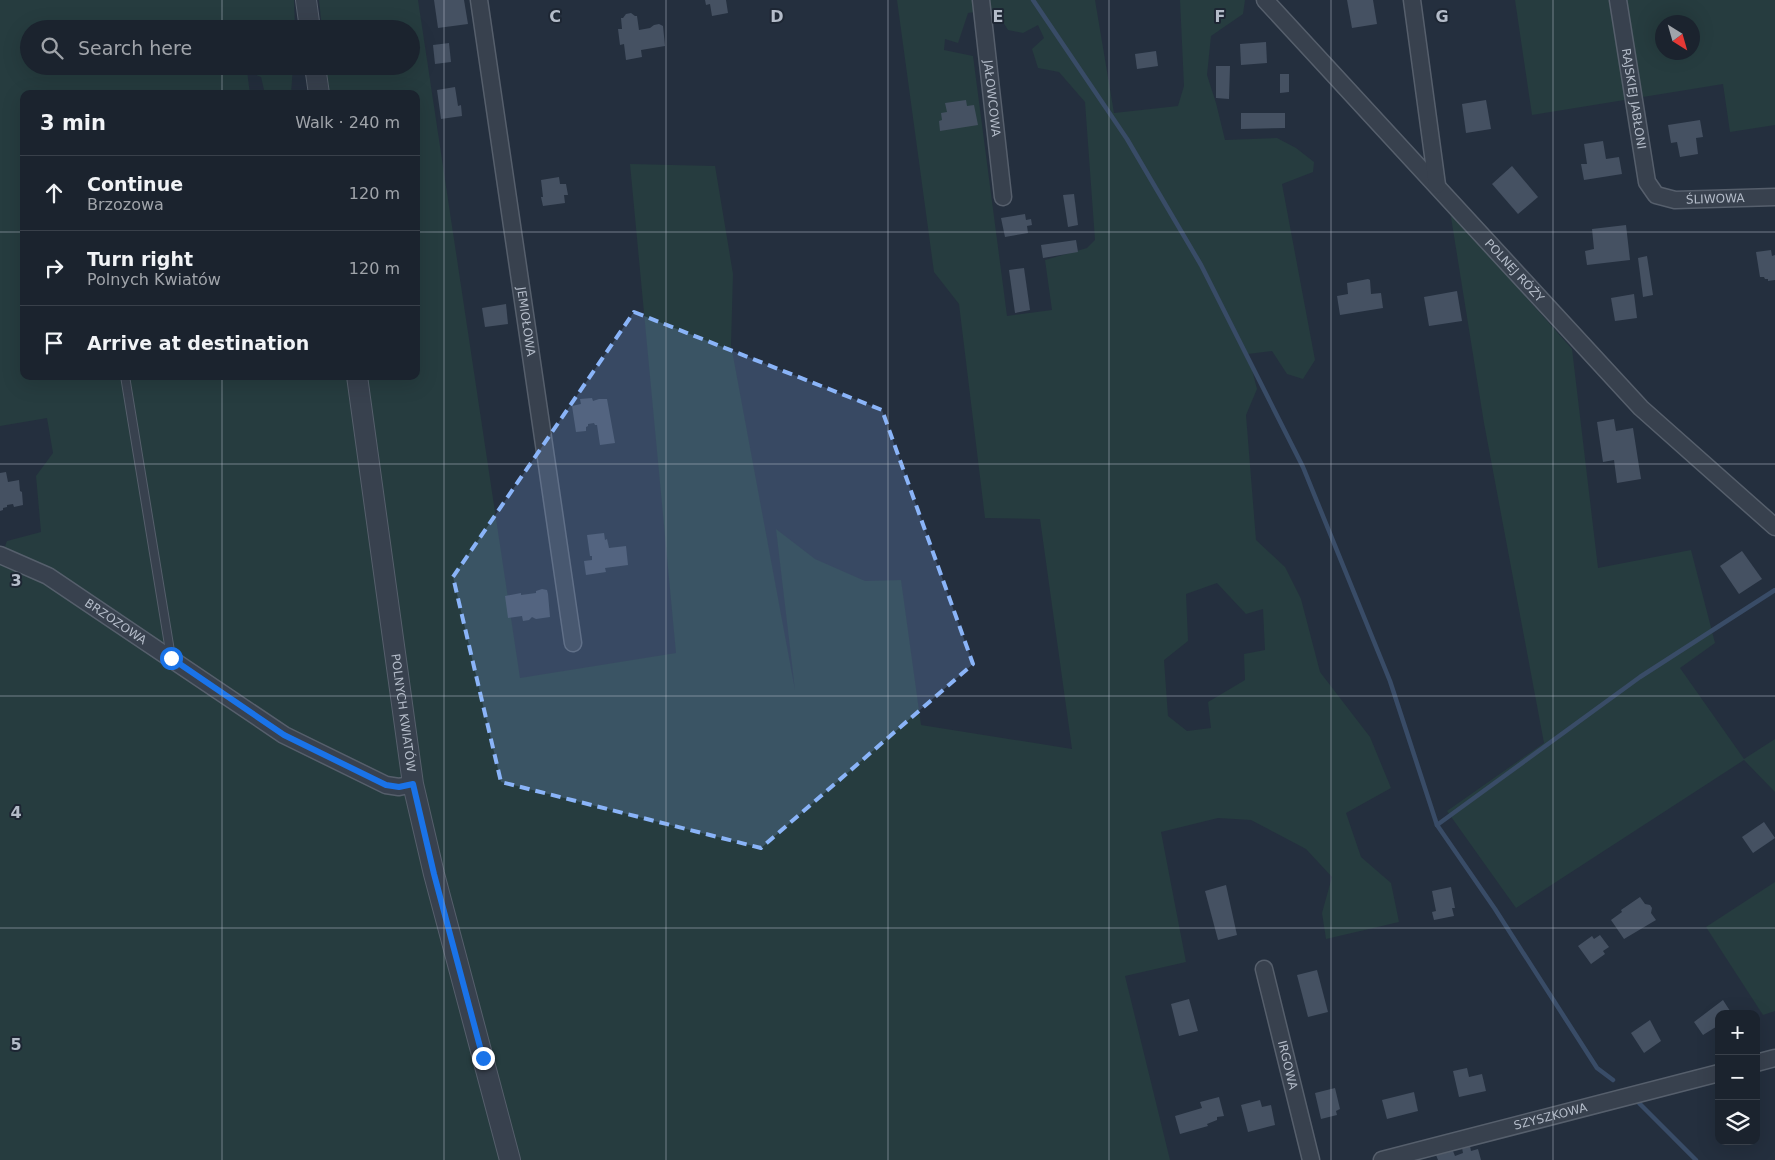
<!DOCTYPE html>
<html lang="en">
<head>
<meta charset="utf-8">
<style>
  :root { --surface:#1b232e; --page:#282f3a; --text:#f1f3f6; --muted:#a0a4aa; --line:#39404a }
  body { margin:0; font-family:"DejaVu Sans",sans-serif; background:var(--page); color:var(--text) }
  .controls { position:absolute; right:15px; bottom:15px; display:grid; overflow:hidden; border-radius:10px; box-shadow:0 5px 20px #0002 }
  .controls button { width:45px; height:45px; display:grid; place-items:center; padding:0; border:0; border-bottom:1px solid var(--line); background:var(--surface); color:var(--text); font:25px sans-serif }
  .compass { position:absolute; left:1655px; top:15px; width:45px; height:45px; border-radius:50%; background:var(--surface); box-shadow:0 5px 20px #0002; rotate:143deg }
  .stop { position:absolute; width:15px; height:15px; margin:-11px; border:4px solid #1a73e8; border-radius:50%; background:#fff }
  .stop.end { background:#1a73e8; border-color:#fff; box-shadow:0 1px 5px #0008 }
  .list { margin:0; padding:0; list-style:none }
  h2 { display:flex; justify-content:space-between; align-items:center; height:65px; margin:0; padding:0 20px; font-size:21px }
  h2 small { font-size:16px; font-weight:400; color:var(--muted) }
  .list li { display:grid; grid-template-columns:32px 1fr auto; gap:15px; align-items:center; box-sizing:border-box; height:75px; padding:0 20px; border-top:1px solid var(--line) }
  .list b { display:block; font-size:19px; white-space:nowrap }
  .list p { margin:0; font-size:16px; white-space:nowrap; color:var(--muted) }
  .list em { font-size:16px; font-style:normal; color:var(--muted) }
  .icon { flex:none; width:28px; height:28px; fill:none; stroke:currentColor; stroke-width:2; stroke-linecap:round; stroke-linejoin:round }
  .map { position:relative; flex:none; width:1775px; height:1160px; overflow:hidden }
  .search { position:absolute; background:var(--surface); box-shadow:0 5px 20px #0002; left:20px; top:20px; width:400px; height:55px; display:flex; align-items:center; gap:12px; box-sizing:border-box; padding:0 18px; border-radius:28px; color:var(--muted); font-size:19px }
  .panel { position:absolute; background:var(--surface); box-shadow:0 5px 20px #0002; left:20px; top:90px; width:400px; height:290px; border-radius:10px }
  .map>svg:first-child { display:block }
  .green { fill:#263c3f; fill-rule:evenodd }
  .lines { fill:none; stroke-linecap:round; stroke-linejoin:round }
  .stream { stroke:#394c67; stroke-width:4.5 }
  .building { fill:#455162 }
  .service-casing { stroke:#565f6c; stroke-width:10 }
  .minor-casing { stroke:#565f6c; stroke-width:19 }
  .tertiary-casing { stroke:#565f6c; stroke-width:22 }
  .service { stroke:#38414e; stroke-width:8 }
  .minor { stroke:#38414e; stroke-width:16 }
  .tertiary { stroke:#38414e; stroke-width:20 }
  .route { stroke:#1a73e8; stroke-width:6 }
  .marked { fill:#8ab4f8; fill-opacity:0.2; stroke:#8ab4f8; stroke-width:4; stroke-dasharray:10 6; stroke-linejoin:round }
  .grid { fill:none; stroke:#b4bcc9; stroke-width:1; stroke-opacity:0.55 }
  .labels { text-anchor:middle; stroke-width:4; stroke-linejoin:round; paint-order:stroke }
  .street-label { font-size:12px; fill:#b4bcc9; stroke:#1d2633 }
  .grid-label { font-size:16px; text-anchor:middle; font-weight:bold; fill:#b4bcc9; stroke:#1d2633; stroke-width:4; stroke-linejoin:round; paint-order:stroke }
</style>
</head>
<body>
<div class="map">
<svg width="1775" height="1160" viewBox="0 0 1775 1160">
  <rect width="100%" height="100%" fill="#242f3e"/>
  <g class="green">
    <path d="M0 0H294L295 29H29V66H293L291 94H265L261 77 247 71 250 94H24V376H416V94H329L326 66H411V29H322L319 0H418L520 678 676 653 630 164 715 166 733 274 731 345 795 690 776 529 815 559 865 581 901 580 921 725 1072 749 1040 519 985 518 959 304 934 272 897 0H1095L1114 113 1178 106 1184 86 1180 0H1245L1243 14 1211 36 1207 75 1216 103 1225 140 1277 138 1296 148 1314 162 1313 172 1282 184 1315 360 1303 379 1287 374 1272 351 1248 354 1257 389 1246 415 1256 540 1285 567 1301 599 1320 672 1370 737 1391 788 1346 813 1361 857 1391 883 1399 922 1326 939 1322 913 1332 877 1306 849 1251 820 1218 818 1161 832 1186 962 1125 976 1170 1160H0V560L7 541 41 532 36 476 53 453 47 418 0 426ZM995 9 1008 30 1023 33 1038 25 1044 38 1032 49 1038 68 1059 72 1085 102 1095 240 1087 248 1045 260 1052 310 1007 316 973 56 944 50 945 39 958 43 968 13ZM1217 583 1246 614 1263 609 1265 650 1244 654 1245 680 1208 702 1211 728 1187 731 1168 716 1164 660 1188 641 1186 594Z"/>
    <path d="M1515 0H1775V125L1730 132 1723 84 1532 115ZM1662 22H1692V52H1662Z"/>
    <polygon points="1450,211 1572,349 1598,568 1691,550 1715,643 1680,668 1744,759 1775,739 1775,792 1744,760 1516,908 1447,811 1544,743 1484,423"/>
    <polygon points="1775,882 1775,1011 1763,1015 1706,927"/>
  </g>
  <g class="lines">
    <g class="stream">
      <polyline points="1033,0 1127,139 1201,265 1303,467 1390,681 1437,825"/>
      <polyline points="1613,1080 1597,1068 1495,909 1437,825 1640,677 1775,590"/>
      <polyline points="1635,1099 1696,1160"/>
    </g>
  </g>
  <g class="building">
    <polygon points="434,0 464,0 468,24 438,28"/>
    <polygon points="705,0 726,0 728,13 712,16 710,4 706,5"/>
    <polygon points="1347,0 1373,0 1377,24 1352,28"/>
    <polygon points="631,13 635,16 637,16 639,30 650,28 654,25 659,24 663,26 665,46 641,50 642,57 626,60 624,44 620,45 618,29 622,29 621,18 623,18 626,14"/>
    <polygon points="1266,42 1267,63 1241,65 1240,44"/>
    <polygon points="449,43 451,62 435,64 433,45"/>
    <polygon points="1156,51 1158,66 1137,69 1135,54"/>
    <polygon points="1216,66 1230,66 1229,99 1216,98"/>
    <polygon points="1280,74 1289,74 1289,92 1280,93"/>
    <polygon points="455,87 458,106 461,105 462,116 441,119 437,90"/>
    <polygon points="966,100 967,106 974,105 978,125 940,131 939,121 942,120 941,113 947,112 945,103"/>
    <polygon points="1486,100 1491,129 1466,133 1462,104"/>
    <polygon points="1241,113 1285,113 1285,128 1241,129"/>
    <polygon points="1700,120 1703,137 1696,138 1698,154 1680,157 1677,142 1671,143 1668,125"/>
    <polygon points="1603,141 1606,159 1619,157 1622,174 1584,180 1581,164 1587,164 1584,144"/>
    <polygon points="1512,166 1538,197 1518,214 1492,184"/>
    <polygon points="559,177 560,184 566,184 568,195 564,195 565,203 543,206 541,197 543,197 541,180"/>
    <polygon points="1074,194 1078,225 1068,227 1063,195"/>
    <polygon points="1025,214 1026,220 1031,219 1032,225 1027,226 1028,233 1005,237 1001,218"/>
    <polygon points="1626,225 1630,260 1587,265 1585,251 1594,249 1592,229"/>
    <polygon points="1076,240 1078,252 1043,258 1041,245"/>
    <polygon points="1771,250 1772,256 1775,255 1775,280 1768,281 1768,279 1765,279 1764,277 1760,277 1756,252"/>
    <polygon points="1647,256 1653,295 1643,297 1638,258"/>
    <polygon points="1024,268 1030,310 1015,313 1009,270"/>
    <polygon points="1368,279 1370,280 1371,294 1381,293 1383,308 1340,315 1337,296 1348,294 1347,283"/>
    <polygon points="1457,291 1462,321 1429,326 1424,297"/>
    <polygon points="1634,294 1637,318 1615,321 1611,298"/>
    <polygon points="506,304 508,324 485,327 482,308"/>
    <polygon points="592,398 593,401 599,399 607,399 615,443 600,445 597,425 595,425 594,423 588,424 588,426 586,427 586,431 576,432 572,406 581,404 580,399"/>
    <polygon points="1614,419 1616,431 1633,428 1641,479 1617,483 1614,460 1603,462 1597,422"/>
    <polygon points="6,472 8,482 19,480 20,491 22,492 23,505 14,507 13,504 7,505 7,507 3,508 3,510 0,511 0,473"/>
    <polygon points="604,533 605,540 607,539 609,548 626,546 628,565 605,568 606,572 586,575 584,561 592,560 592,556 590,556 587,535"/>
    <polygon points="1742,551 1762,579 1739,594 1720,566"/>
    <polygon points="542,589 547,590 548,594 550,617 536,619 532,617 529,620 523,621 522,616 508,618 505,596 521,593 521,595 536,593 536,591"/>
    <polygon points="1764,822 1775,838 1753,853 1742,837"/>
    <polygon points="1226,885 1237,935 1218,940 1205,891"/>
    <polygon points="1451,887 1455,908 1452,908 1454,916 1434,920 1432,912 1436,911 1432,891"/>
    <polygon points="1640,897 1645,904 1650,905 1652,908 1651,913 1656,920 1624,939 1611,920 1622,912 1621,910"/>
    <polygon points="1600,935 1609,947 1603,951 1605,954 1591,964 1578,946 1592,936 1594,939"/>
    <polygon points="1317,970 1328,1012 1308,1017 1297,975"/>
    <polygon points="1189,999 1198,1031 1179,1036 1171,1004"/>
    <polygon points="1723,1000 1732,1014 1719,1014 1719,1025 1703,1035 1694,1022"/>
    <polygon points="1650,1020 1661,1041 1644,1053 1631,1033"/>
    <polygon points="1467,1068 1469,1077 1482,1074 1486,1091 1459,1097 1453,1071"/>
    <polygon points="1335,1088 1340,1109 1336,1111 1337,1115 1321,1119 1315,1093"/>
    <polygon points="1414,1092 1418,1111 1387,1119 1382,1100"/>
    <polygon points="1219,1097 1224,1116 1217,1117 1217,1120 1207,1124 1208,1126 1180,1134 1175,1116 1202,1108 1200,1102"/>
    <polygon points="1260,1100 1262,1107 1271,1105 1275,1125 1248,1132 1241,1105"/>
    <polygon points="1470,1146 1471,1151 1478,1149 1481,1160 1438,1160 1436,1155 1453,1151 1455,1156 1463,1153 1462,1148"/>
  </g>
  <g class="lines">
    <g class="service-casing">
      <polyline id="service" points="125,376 171,657"/>
    </g>
    <g class="minor-casing">
      <g id="minor">
        <path id="s1" d="M479 0 573 643"/>
        <path id="s2" d="M981 0 1003 197"/>
        <path id="s3" d="M1265 0 1641 408 1775 527"/>
        <polyline points="1412,0 1437,185"/>
        <path id="s4" d="M1618 0 1647 182 1656 195 1675 200 1775 197"/>
        <path id="s5" d="M0 555 48 576 284 735 386 785 399 787 413 784"/>
        <path id="s6" d="M1264 969 1311 1160"/>
        <polyline points="1756,1063 1775,1058"/>
        <path id="s7" d="M1382 1160 1719 1073"/>
      </g>
    </g>
    <g class="tertiary-casing">
      <g id="tertiary">
        <polyline points="306,0 310,29"/>
        <polyline points="315,66 319,94"/>
        <path id="s8" d="M357 376 413 784 434 874 510 1160"/>
      </g>
    </g>
    <use href="#service" class="service"/>
    <use href="#minor" class="minor"/>
    <use href="#tertiary" class="tertiary"/>
  </g>
  <g class="lines">
    <polyline class="route" points="171,658 284,735 386,785 399,787 413,784 434,874 483,1058"/>
  </g>
  <path class="marked" d="M634 312 882 410 973 664 761 848 501 782 453 577Z"/>
  <path class="grid" d="M222 0V29M444 0V1160M666 0V1160M888 0V1160M1109 0V1160M1331 0V1160M1553 0V1160M222 66V94M0 232H24M416 232H1775M222 376V1160M0 464H1775M0 696H1775M0 928H1775"/>
  <g class="labels">
    <g class="street-label">
      <text dy="4" stroke="none"><textPath href="#s2" startOffset="99">JAŁOWCOWA</textPath></text>
      <text dy="4" stroke="none"><textPath href="#s4" startOffset="100">RAJSKIEJ JABŁONI</textPath></text>
      <text dy="4" stroke="none"><textPath href="#s4" startOffset="260">ŚLIWOWA</textPath></text>
      <text dy="4" stroke="none"><textPath href="#s3" startOffset="368">POLNEJ RÓŻY</textPath></text>
      <text dy="4" stroke="none"><textPath href="#s1" startOffset="325">JEMIOŁOWA</textPath></text>
      <text dy="4" stroke="none"><textPath href="#s5" startOffset="134">BRZOZOWA</textPath></text>
      <text dy="4" stroke="none"><textPath href="#s8" startOffset="340">POLNYCH KWIATÓW</textPath></text>
      <text dy="4" stroke="none"><textPath href="#s6" startOffset="99">IRGOWA</textPath></text>
      <text dy="4" stroke="none"><textPath href="#s7" startOffset="174">SZYSZKOWA</textPath></text>
    </g>
  </g>
  <g class="grid-label">
    <text x="555" y="22">C</text>
    <text x="777" y="22">D</text>
    <text x="998" y="22">E</text>
    <text x="1220" y="22">F</text>
    <text x="1442" y="22">G</text>
    <text x="16" y="586">3</text>
    <text x="16" y="818">4</text>
    <text x="16" y="1050">5</text>
  </g>
</svg>
<div class="controls">
<button>+</button>
<button>−</button>
<button><svg class="icon" aria-label="layers" viewBox="0 0 24 24"><path d="M12 4l9 5-9 5-9-5zM3 14l9 5 9-5"/></svg></button>
</div>
<svg class="compass" viewBox="-18 -18 36 36"><path d="M0-13l5 13h-10z" fill="#e53935"/><path d="M0 13l5-13h-10z" fill="#a0a4aa"/></svg>
<div class="stop" style="left:171px;top:658px"></div>
<div class="stop end" style="left:483px;top:1058px"></div>
<div class="search"><svg class="icon" aria-label="search" viewBox="0 0 24 24"><circle cx="10" cy="10" r="6"/><path d="M15 15l6 6"/></svg>Search here</div>
<section class="panel">
<h2>3 min<small>Walk · 240 m</small></h2>
<ul class="list">
<li><svg class="icon" aria-label="ahead" viewBox="0 0 24 24"><path d="M12 20V5M6 11l6-6 6 6"/></svg><div><b>Continue</b><p>Brzozowa</p></div><em>120 m</em></li>
<li><svg class="icon" aria-label="right" viewBox="0 0 24 24"><path d="M7 20v-9h11M14 6l5 5-5 5"/></svg><div><b>Turn right</b><p>Polnych Kwiatów</p></div><em>120 m</em></li>
<li><svg class="icon" aria-label="arrive" viewBox="0 0 24 24"><path d="M6 21V4h12l-3 4 3 4H6"/></svg><div><b>Arrive at destination</b></div></li>
</ul>
</section>
</div>
</body>
</html>
